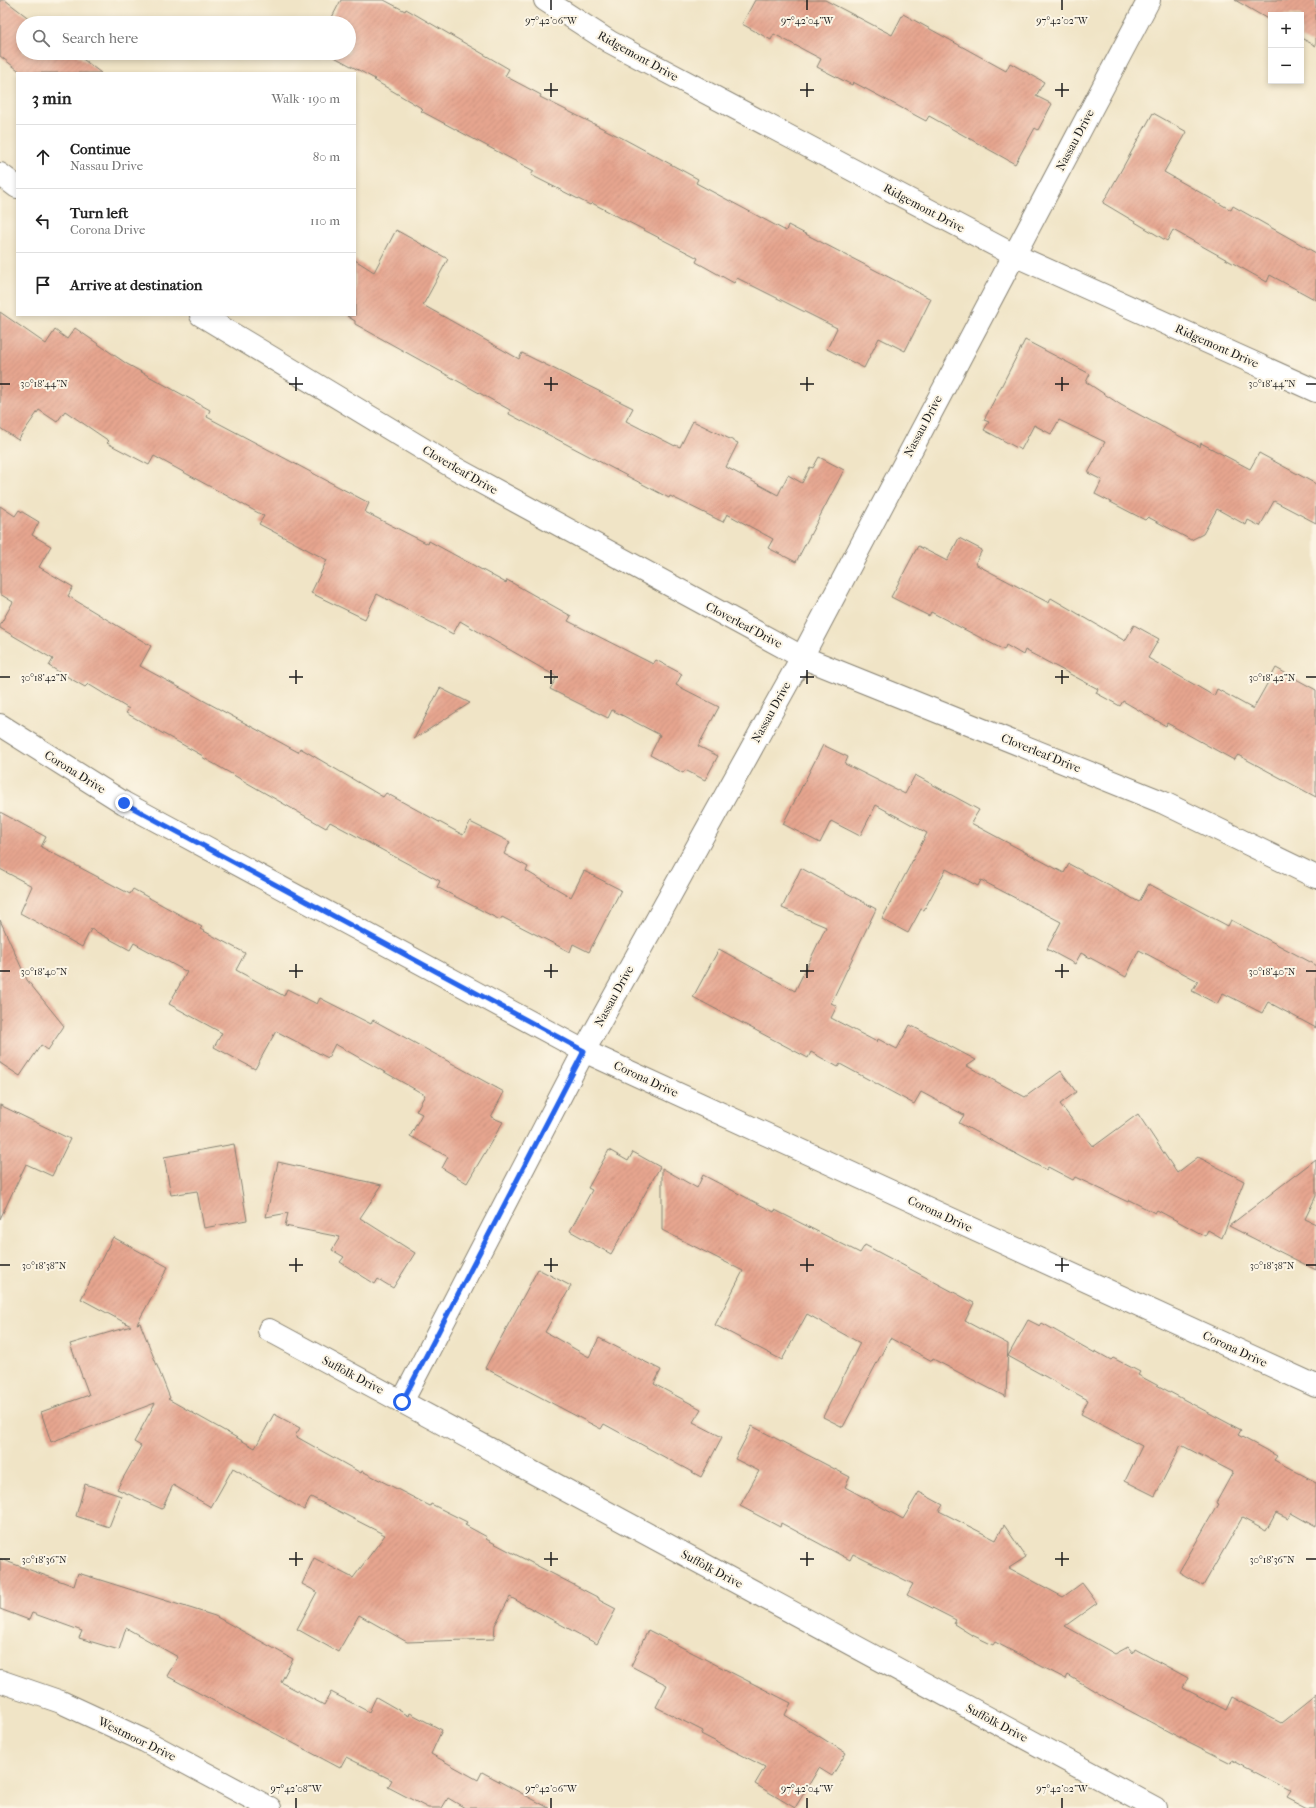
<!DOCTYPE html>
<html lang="en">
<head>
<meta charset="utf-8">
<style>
  :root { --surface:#fff; --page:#f6f6f6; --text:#222; --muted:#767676; --line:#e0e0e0 }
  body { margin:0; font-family:"IM FELL French Canon",serif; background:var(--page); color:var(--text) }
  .controls { position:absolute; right:12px; top:12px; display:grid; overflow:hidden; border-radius:0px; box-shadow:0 2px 6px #0003 }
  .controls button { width:36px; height:36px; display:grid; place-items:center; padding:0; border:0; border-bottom:1px solid var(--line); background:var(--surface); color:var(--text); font:20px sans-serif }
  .stop { position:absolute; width:12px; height:12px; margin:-9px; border:3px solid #2563eb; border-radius:50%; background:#fff }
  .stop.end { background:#2563eb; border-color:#fff; box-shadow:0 1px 4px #0008 }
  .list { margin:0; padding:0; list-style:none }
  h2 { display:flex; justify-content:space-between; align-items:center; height:52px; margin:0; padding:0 16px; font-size:17px }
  h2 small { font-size:13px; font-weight:400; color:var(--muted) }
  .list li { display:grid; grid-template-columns:26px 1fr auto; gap:12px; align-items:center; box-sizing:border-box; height:64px; padding:0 16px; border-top:1px solid var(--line) }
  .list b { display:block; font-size:15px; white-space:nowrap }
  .list p { margin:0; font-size:13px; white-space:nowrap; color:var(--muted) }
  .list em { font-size:13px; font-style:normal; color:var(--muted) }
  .icon { flex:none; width:22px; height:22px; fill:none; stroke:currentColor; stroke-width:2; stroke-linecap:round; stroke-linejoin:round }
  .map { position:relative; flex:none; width:1316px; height:1808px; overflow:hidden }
  .search { position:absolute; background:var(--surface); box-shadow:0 2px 6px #0003; left:16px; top:16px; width:340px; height:44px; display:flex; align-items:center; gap:10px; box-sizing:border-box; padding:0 14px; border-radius:22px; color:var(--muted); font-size:15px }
  .panel { position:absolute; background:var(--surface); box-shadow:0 2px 6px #0003; left:16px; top:72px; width:340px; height:244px; border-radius:0px }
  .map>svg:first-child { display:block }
  .building { fill:url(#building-hatch) }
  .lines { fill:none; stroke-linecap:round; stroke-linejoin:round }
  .minor-casing { stroke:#868071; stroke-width:24 }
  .minor { stroke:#fff; stroke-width:22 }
  .route { stroke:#2563eb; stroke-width:5 }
  .ticks { fill:none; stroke:#1c1c1c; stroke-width:1.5 }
  .labels { text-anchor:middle; stroke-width:4; stroke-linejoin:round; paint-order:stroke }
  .street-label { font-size:12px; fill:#1c1c1c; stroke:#fcf5e5 }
  .ticks-label { font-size:10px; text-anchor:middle; fill:#1c1c1c; stroke:#fcf5e5; stroke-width:4; stroke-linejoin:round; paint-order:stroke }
</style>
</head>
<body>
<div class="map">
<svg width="1316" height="1808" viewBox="0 0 1316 1808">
  <defs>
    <pattern id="building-hatch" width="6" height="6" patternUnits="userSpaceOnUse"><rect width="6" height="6" fill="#e6a58f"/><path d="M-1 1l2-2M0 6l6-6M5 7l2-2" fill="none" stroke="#c58d7b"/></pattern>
  </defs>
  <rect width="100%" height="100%" fill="#fcf5e5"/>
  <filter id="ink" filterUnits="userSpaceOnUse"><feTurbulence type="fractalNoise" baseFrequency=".025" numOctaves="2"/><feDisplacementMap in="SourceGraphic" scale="8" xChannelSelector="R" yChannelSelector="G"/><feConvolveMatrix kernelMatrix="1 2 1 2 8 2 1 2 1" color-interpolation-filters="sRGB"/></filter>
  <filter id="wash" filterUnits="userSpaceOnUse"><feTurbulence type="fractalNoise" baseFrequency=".012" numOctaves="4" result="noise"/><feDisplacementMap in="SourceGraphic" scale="16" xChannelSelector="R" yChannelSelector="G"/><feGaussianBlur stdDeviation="0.9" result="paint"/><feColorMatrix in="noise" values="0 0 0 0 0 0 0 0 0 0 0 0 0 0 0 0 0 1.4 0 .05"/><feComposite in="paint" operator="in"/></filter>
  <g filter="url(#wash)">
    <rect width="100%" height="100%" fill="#f0e4c6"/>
    <g id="blocks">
      <g class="building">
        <polygon points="0,0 5,0 35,23 23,23 23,53 75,53 101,73 22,73 0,56"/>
        <polygon points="341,0 384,0 405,11 406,9 509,69 505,76 541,95 540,97 624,139 698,179 696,183 786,231 788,225 931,299 905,351 879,338 864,368 827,349 837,328 737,278 734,283 696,262 698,258 592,203 590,205 531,175 534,171 421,111 423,109 374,80 375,79 327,53 349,53 349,23 329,23"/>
        <polygon points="755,0 825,0 892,35 903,14 1006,71 1010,63 1044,82 1036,96 1052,104 1038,130 1035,128 1015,164 929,116 926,121 853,82 852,85 817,67 821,59 774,34 771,40 742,24"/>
        <polygon points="1235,0 1316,0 1316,46 1301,38 1301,15 1271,15 1271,21"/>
        <polygon points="1153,113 1187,132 1164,172 1231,210 1233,206 1316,253 1316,300 1270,275 1267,282 1173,230 1167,241 1103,203"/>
        <polygon points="396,230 448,259 423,305 519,359 522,353 633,408 626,421 675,446 675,445 680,447 693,421 738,443 726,467 778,495 788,475 802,483 810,467 813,468 819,457 844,470 796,562 768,548 773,539 727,514 723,522 670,496 669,498 509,414 510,410 355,324 355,321 347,316 355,315 355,260 374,272"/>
        <polygon points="0,312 46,344 55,330 67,339 75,328 127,364 210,410 207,417 369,503 365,512 428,544 429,541 506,583 507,580 571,616 568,621 653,664 656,660 682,674 676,685 719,707 698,746 718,756 705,780 685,770 683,773 650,755 660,735 612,710 608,718 550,689 557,677 460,621 453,634 377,594 365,619 311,593 327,560 259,524 264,516 154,456 149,465 107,443 109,441 65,411 57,422 39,410 18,440 0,428"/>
        <polygon points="1025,340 1090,374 1086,382 1121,405 1200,447 1201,443 1250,469 1259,453 1316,484 1316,523 1274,501 1260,526 1248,520 1246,525 1217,509 1203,534 1191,540 1148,517 1145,520 1095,494 1102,480 1088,473 1105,442 1059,420 1051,434 1034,425 1021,450 984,430 989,422 984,420"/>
        <polygon points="0,506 15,516 19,510 39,522 32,535 51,546 39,567 73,587 68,596 151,646 140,666 298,752 300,748 383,797 386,793 463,835 470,822 510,842 504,854 528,867 526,871 571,897 584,871 621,890 589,952 573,944 570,952 502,917 500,920 437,887 440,881 330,822 326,828 202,757 203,756 126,713 129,709 88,684 85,687 49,666 53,659 0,628 0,625 13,602 0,594"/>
        <polygon points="959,538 982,550 975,564 1049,603 1051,598 1125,641 1134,625 1159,639 1148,658 1214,696 1217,689 1253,709 1276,668 1316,690 1316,797 1238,755 1234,760 1167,723 1166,726 1123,701 1120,706 1096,693 1098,689 1025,650 1023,655 1006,645 1004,650 931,612 929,616 891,597 918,546 947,561"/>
        <polygon points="440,688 470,703 414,739"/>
        <polygon points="823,745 848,757 845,764 905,794 915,775 979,810 971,823 1064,873 1069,864 1139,902 1149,884 1228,926 1231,920 1316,965 1316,1028 1268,1002 1262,1013 1223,993 1217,1004 1192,991 1198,981 1139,950 1126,977 1081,953 1075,964 1047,949 1061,922 981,880 978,886 946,869 924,910 921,909 908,933 882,919 927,833 876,805 860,836 831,821 820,843 783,824"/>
        <polygon points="0,812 46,837 41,847 130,894 133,889 202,927 200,929 245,953 236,970 284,996 287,989 317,1004 320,998 371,1024 373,1020 504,1092 491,1117 503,1122 467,1183 442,1168 448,1157 410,1136 422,1114 416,1111 425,1095 335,1044 328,1058 276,1031 255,1069 214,1047 222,1033 169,1004 187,972 134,943 130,950 91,929 82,947 20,913 32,886 0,869"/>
        <polygon points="801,868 876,909 831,1003 837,1006 831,1018 877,1042 878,1039 897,1049 910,1025 976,1060 967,1066 1025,1097 1061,1071 1076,1092 1060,1104 1093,1147 1138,1114 1177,1173 1198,1157 1244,1181 1222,1238 1208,1230 1205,1236 1157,1210 1155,1213 1129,1200 1128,1202 1075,1177 1073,1180 1048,1167 1046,1170 959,1123 964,1115 921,1092 914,1104 840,1064 838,1067 811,1052 808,1058 693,997 719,949 795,991 826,927 782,908"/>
        <polygon points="0,920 27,980 64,1026 48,1050 41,1045 20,1076 0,1063"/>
        <polygon points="0,1105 70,1139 52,1176 26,1164 0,1219"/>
        <polygon points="234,1144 247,1220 204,1228 197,1191 171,1195 164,1157"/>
        <polygon points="609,1150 628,1161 633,1152 660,1167 611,1254 570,1231 592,1190 588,1188"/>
        <polygon points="1316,1159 1316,1196 1305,1219 1316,1224 1316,1270 1229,1226"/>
        <polygon points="278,1162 382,1185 360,1218 415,1253 393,1288 378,1279 375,1284 340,1262 344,1257 332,1250 340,1237 285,1226 288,1213 266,1217"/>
        <polygon points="662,1168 697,1188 703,1175 774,1212 775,1210 860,1253 865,1245 974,1303 965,1321 1008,1344 1006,1397 933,1359 932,1361 890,1338 843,1427 823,1417 860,1343 807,1314 782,1360 715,1325 743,1271 662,1230"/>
        <polygon points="113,1237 168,1267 137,1324 140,1323 170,1398 168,1399 255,1448 274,1414 300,1428 295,1436 361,1473 362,1471 430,1506 431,1504 467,1522 465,1525 487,1537 486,1539 599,1598 599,1600 616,1609 597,1644 510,1597 495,1625 494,1639 407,1642 359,1615 338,1652 297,1629 317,1592 302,1584 314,1558 353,1578 385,1535 311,1497 304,1510 233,1468 211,1507 173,1485 162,1509 117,1489 141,1446 134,1442 155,1403 51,1442 41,1412 89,1395 70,1344 131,1326 81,1299"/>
        <polygon points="538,1269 571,1286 545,1332 589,1357 599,1338 661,1370 654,1384 701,1409 693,1422 722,1437 701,1477 604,1424 601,1429 485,1368"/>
        <polygon points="1028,1320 1040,1326 1042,1323 1095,1353 1095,1351 1111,1360 1113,1358 1140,1372 1138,1375 1241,1430 1238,1435 1277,1456 1274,1460 1316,1482 1316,1527 1291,1513 1288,1519 1276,1513 1266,1531 1242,1518 1203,1586 1179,1572 1218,1504 1216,1503 1233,1472 1181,1445 1155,1496 1125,1481 1142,1446 1081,1414 1088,1400 1008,1356"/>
        <polygon points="752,1426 850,1477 845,1487 903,1519 919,1492 943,1505 939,1511 996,1540 1004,1525 1026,1557 1009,1568 1063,1597 1082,1583 1097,1603 1065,1626 1115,1654 1128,1647 1133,1653 1135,1649 1188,1678 1183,1688 1226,1710 1232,1697 1281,1723 1316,1695 1316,1808 1308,1808 1287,1797 1291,1791 1232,1760 1231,1763 1171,1733 1115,1703 1068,1675 1066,1679 995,1642 993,1645 970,1634 954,1624 956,1620 907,1595 913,1584 853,1554 850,1560 781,1523 780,1527 740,1506 759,1471 735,1459"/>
        <polygon points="85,1484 121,1496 109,1527 76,1516"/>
        <polygon points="0,1559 74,1586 78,1573 215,1616 293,1659 281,1682 324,1705 331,1692 369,1712 376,1697 409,1716 410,1713 442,1730 431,1754 478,1780 482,1772 549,1808 465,1808 448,1798 442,1808 428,1808 388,1787 392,1780 346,1757 340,1768 167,1676 178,1657 126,1628 119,1650 79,1638 82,1631 32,1613 29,1620 0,1609"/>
        <polygon points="648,1630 791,1703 785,1715 846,1753 832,1776 819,1768 795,1808 755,1784 765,1767 701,1734 703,1731 656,1707 667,1685 631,1666"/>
      </g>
    </g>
  </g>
  <g filter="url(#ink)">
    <use href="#blocks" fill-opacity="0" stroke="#868071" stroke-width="1"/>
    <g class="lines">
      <g class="minor-casing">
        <g id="minor">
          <polyline points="545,0 610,42 1014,255 1316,391"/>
          <polyline points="0,174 17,187"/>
          <polyline points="201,315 453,467 802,657 1162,802 1316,877"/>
          <polyline points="0,725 124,803 584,1051 1316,1386"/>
          <polyline points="269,1330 1155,1808"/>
          <polyline points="402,1402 584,1051 802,657 1149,0"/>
          <polyline points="0,1681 61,1702 145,1741 270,1808"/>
        </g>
      </g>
      <use href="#minor" class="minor"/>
    </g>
  </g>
  <g class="lines" filter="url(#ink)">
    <polyline class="route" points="124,803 584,1051 402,1402"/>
  </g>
  <path class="ticks" d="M551 0V10M807 0V10M1062 0V10M551 83V97M807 83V97M1062 83V97M544 90H558M800 90H814M1055 90H1069M296 377V391M551 377V391M807 377V391M1062 377V391M0 384H10M289 384H303M544 384H558M800 384H814M1055 384H1069M1306 384H1316M296 670V684M551 670V684M807 670V684M1062 670V684M0 677H10M289 677H303M544 677H558M800 677H814M1055 677H1069M1306 677H1316M296 964V978M551 964V978M807 964V978M1062 964V978M0 971H10M289 971H303M544 971H558M800 971H814M1055 971H1069M1306 971H1316M296 1258V1272M551 1258V1272M807 1258V1272M1062 1258V1272M0 1265H10M289 1265H303M544 1265H558M800 1265H814M1055 1265H1069M1306 1265H1316M296 1552V1566M551 1552V1566M807 1552V1566M1062 1552V1566M0 1559H10M289 1559H303M544 1559H558M800 1559H814M1055 1559H1069M1306 1559H1316M296 1798V1808M551 1798V1808M807 1798V1808M1062 1798V1808"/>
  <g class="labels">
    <g class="street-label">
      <text transform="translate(638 56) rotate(29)" y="4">Ridgemont Drive</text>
      <text transform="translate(1075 140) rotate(-62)" y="4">Nassau Drive</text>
      <text transform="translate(924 208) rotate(28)" y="4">Ridgemont Drive</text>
      <text transform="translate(1217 346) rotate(24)" y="4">Ridgemont Drive</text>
      <text transform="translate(923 426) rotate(-62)" y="4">Nassau Drive</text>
      <text transform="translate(460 470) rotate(30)" y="4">Cloverleaf Drive</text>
      <text transform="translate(744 625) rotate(28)" y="4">Cloverleaf Drive</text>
      <text transform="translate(771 712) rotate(-61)" y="4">Nassau Drive</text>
      <text transform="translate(1041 753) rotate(22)" y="4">Cloverleaf Drive</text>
      <text transform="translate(75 772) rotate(32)" y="4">Corona Drive</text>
      <text transform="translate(614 996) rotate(-61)" y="4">Nassau Drive</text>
      <text transform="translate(646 1079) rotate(25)" y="4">Corona Drive</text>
      <text transform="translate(940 1214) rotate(25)" y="4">Corona Drive</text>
      <text transform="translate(1235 1349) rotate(25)" y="4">Corona Drive</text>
      <text transform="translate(353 1375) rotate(28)" y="4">Suffolk Drive</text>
      <text transform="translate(712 1569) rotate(28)" y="4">Suffolk Drive</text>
      <text transform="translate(997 1723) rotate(28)" y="4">Suffolk Drive</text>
      <text transform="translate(137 1739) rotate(26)" y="4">Westmoor Drive</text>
    </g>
  </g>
  <g class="ticks-label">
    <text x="551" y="24">97°42'06"W</text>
    <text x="807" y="24">97°42'04"W</text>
    <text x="1062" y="24">97°42'02"W</text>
    <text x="44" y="387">30°18'44"N</text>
    <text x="1272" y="387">30°18'44"N</text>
    <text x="44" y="681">30°18'42"N</text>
    <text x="1272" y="681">30°18'42"N</text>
    <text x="44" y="975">30°18'40"N</text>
    <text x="1272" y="975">30°18'40"N</text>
    <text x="44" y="1269">30°18'38"N</text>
    <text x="1272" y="1269">30°18'38"N</text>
    <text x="44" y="1563">30°18'36"N</text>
    <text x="1272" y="1563">30°18'36"N</text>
    <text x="296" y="1792">97°42'08"W</text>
    <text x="551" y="1792">97°42'06"W</text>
    <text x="807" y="1792">97°42'04"W</text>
    <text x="1062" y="1792">97°42'02"W</text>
  </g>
</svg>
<div class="controls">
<button>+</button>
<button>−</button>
</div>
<div class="stop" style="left:402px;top:1402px"></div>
<div class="stop end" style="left:124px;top:803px"></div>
<div class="search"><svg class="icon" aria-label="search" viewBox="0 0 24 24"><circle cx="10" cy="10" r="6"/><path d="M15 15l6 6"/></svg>Search here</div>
<section class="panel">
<h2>3 min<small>Walk · 190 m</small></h2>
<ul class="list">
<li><svg class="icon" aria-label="ahead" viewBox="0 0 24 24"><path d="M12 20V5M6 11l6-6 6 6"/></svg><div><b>Continue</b><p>Nassau Drive</p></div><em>80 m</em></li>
<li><svg class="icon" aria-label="left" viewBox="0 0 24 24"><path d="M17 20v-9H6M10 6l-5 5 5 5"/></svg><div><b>Turn left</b><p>Corona Drive</p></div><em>110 m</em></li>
<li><svg class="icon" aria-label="arrive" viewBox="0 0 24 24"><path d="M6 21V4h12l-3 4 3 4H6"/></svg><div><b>Arrive at destination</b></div></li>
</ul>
</section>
</div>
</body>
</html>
